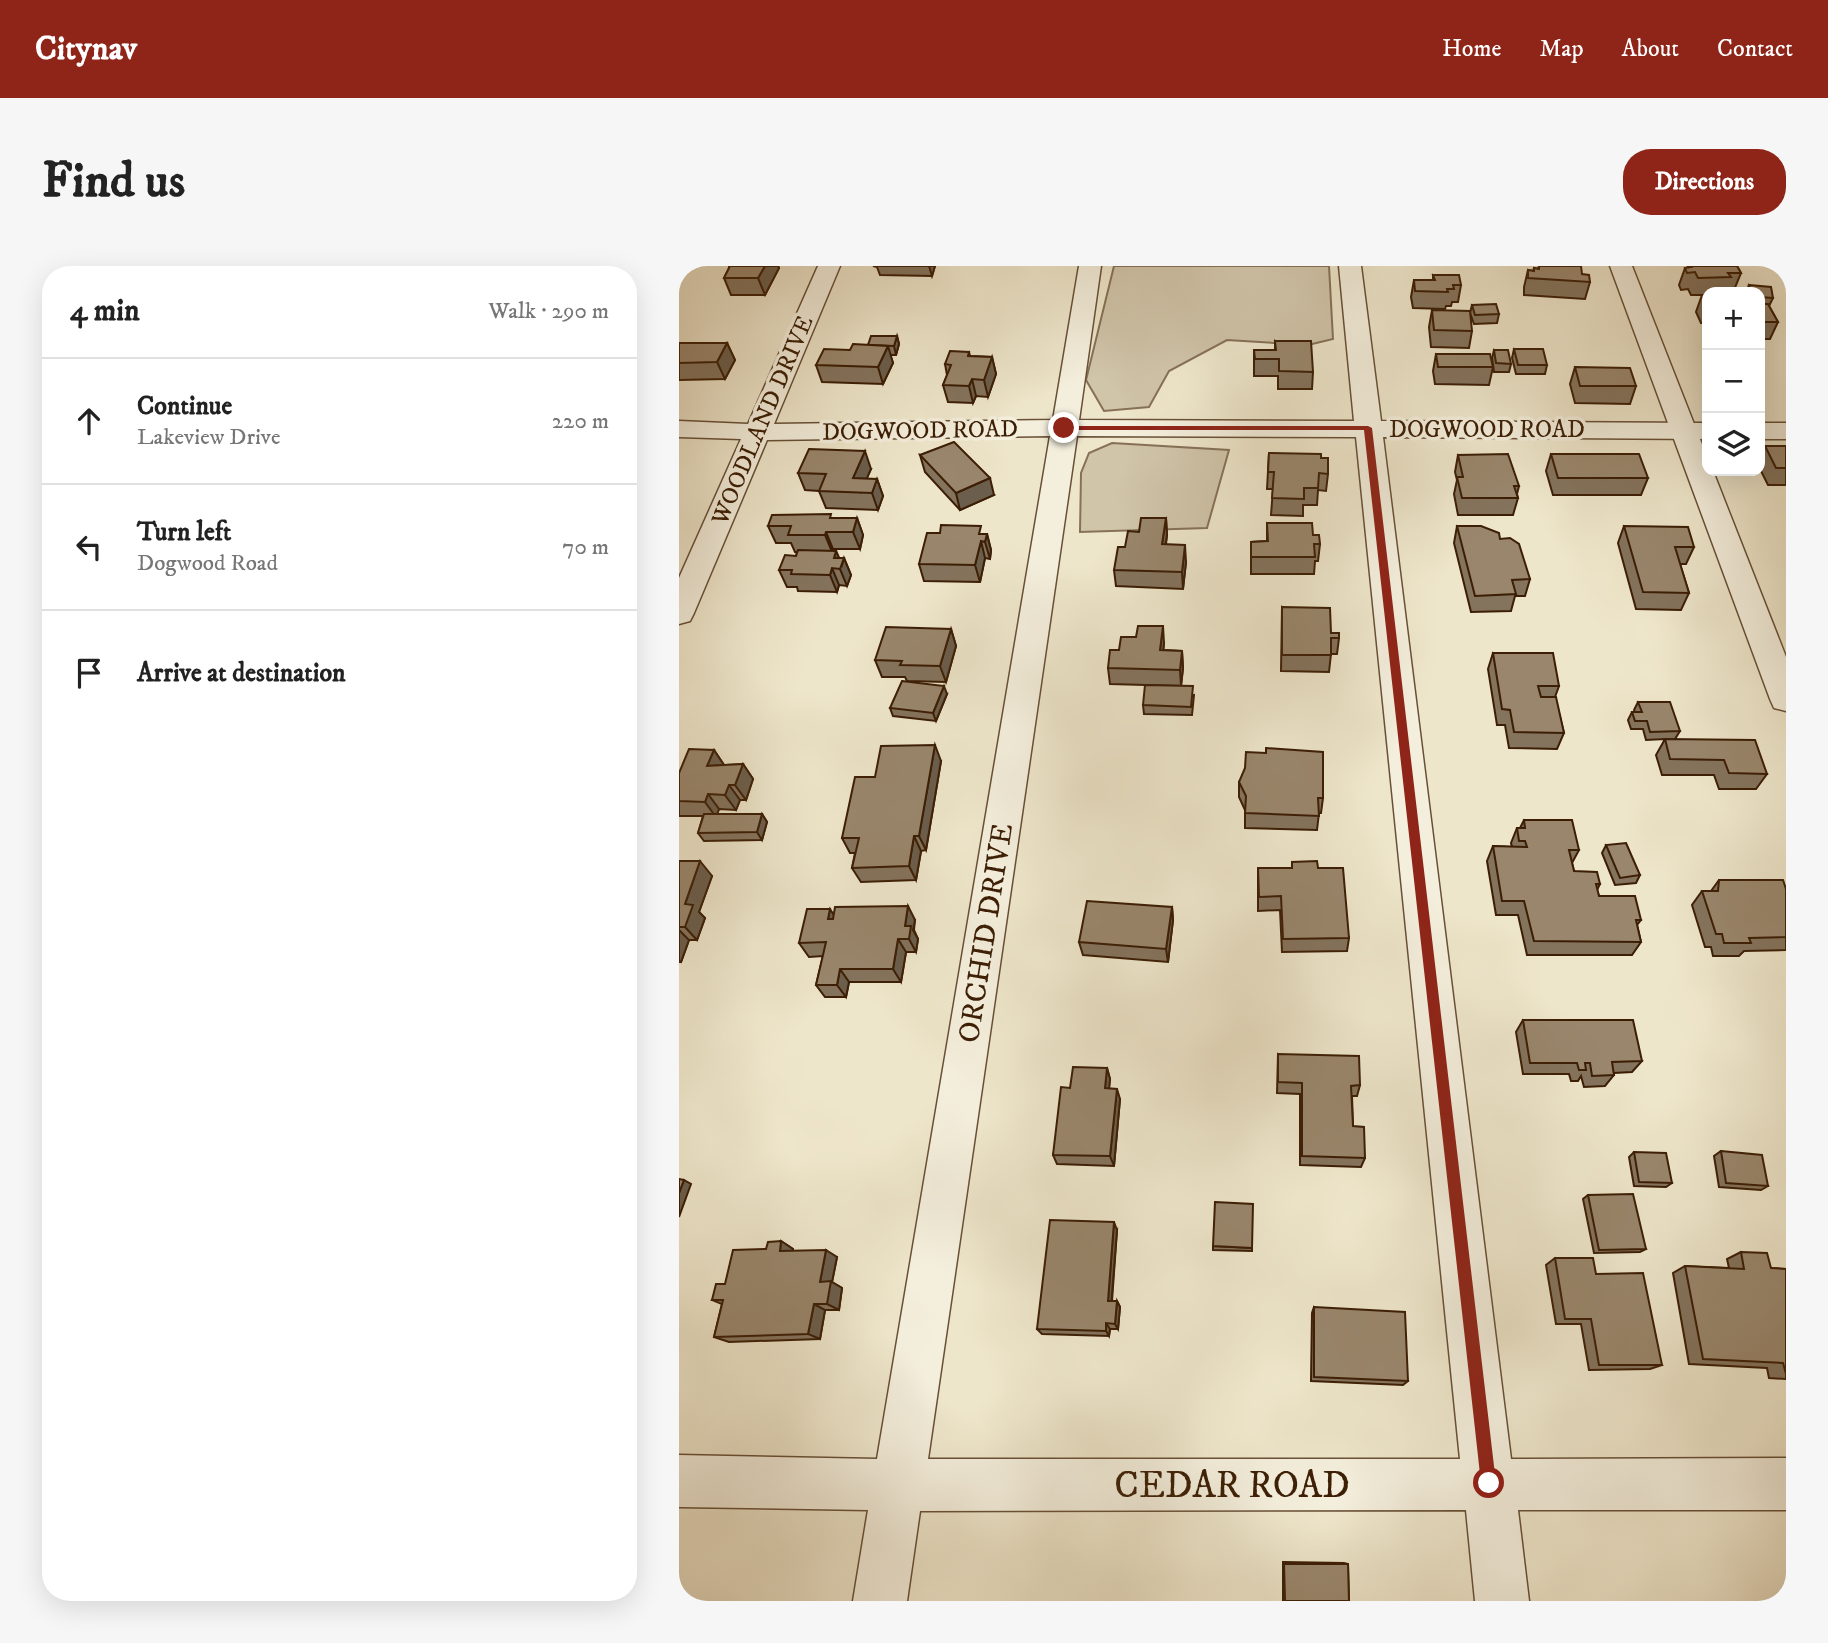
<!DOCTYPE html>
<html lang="en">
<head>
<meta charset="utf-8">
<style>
  :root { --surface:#fff; --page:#f6f6f6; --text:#222; --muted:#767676; --line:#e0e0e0; --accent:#8f2418 }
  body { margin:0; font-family:"IM FELL DW Pica",serif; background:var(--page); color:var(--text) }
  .controls { position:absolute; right:21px; top:21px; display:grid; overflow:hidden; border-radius:14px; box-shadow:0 7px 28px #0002 }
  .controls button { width:63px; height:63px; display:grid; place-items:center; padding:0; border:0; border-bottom:2px solid var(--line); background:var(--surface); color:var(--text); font:35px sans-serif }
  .stop { position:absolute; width:21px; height:21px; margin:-16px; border:5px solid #8f2418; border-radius:50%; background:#fff }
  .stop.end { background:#8f2418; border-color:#fff; box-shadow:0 2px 7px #0008 }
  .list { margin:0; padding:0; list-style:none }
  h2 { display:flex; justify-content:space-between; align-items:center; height:91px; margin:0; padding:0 28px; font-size:30px }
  h2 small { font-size:23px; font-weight:400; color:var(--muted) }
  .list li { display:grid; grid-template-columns:46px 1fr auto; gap:21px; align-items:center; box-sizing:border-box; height:126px; padding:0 28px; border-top:2px solid var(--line) }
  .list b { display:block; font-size:26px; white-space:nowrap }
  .list p { margin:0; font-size:23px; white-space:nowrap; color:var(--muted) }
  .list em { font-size:23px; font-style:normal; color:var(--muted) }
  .icon { flex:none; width:38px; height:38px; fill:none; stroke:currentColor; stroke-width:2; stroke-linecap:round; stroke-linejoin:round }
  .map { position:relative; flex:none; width:1107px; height:1335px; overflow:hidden; border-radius:28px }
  header { display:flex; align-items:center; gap:42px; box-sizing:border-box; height:98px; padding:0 35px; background:var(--accent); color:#fff }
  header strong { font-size:33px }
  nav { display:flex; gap:38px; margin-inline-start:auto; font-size:24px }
  .intro { display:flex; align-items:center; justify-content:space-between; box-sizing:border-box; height:168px; padding:0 42px }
  h1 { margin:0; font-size:49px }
  .button { padding:18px 32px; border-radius:28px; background:var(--accent); color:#fff; font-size:24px; font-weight:700 }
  main { display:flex; gap:42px; padding:0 42px }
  aside { flex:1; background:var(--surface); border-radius:28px; box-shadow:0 7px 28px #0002 }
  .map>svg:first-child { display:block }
  .green { fill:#d0c4a9; stroke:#867157; stroke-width:2 }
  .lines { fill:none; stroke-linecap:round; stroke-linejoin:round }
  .minor-casing { stroke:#685036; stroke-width:3 }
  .tertiary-casing { stroke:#685036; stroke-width:3 }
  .minor { fill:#f4efdd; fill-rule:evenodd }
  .tertiary { fill:#f4efdd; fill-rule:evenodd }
  .wall { fill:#84735d; stroke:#3c1e05; stroke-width:2 }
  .shaded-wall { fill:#6b5e4c; stroke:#3c1e05; stroke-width:2 }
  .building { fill:#99866c; stroke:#3c1e05; stroke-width:2 }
  .route { fill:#8f2418 }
  .labels { text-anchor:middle; stroke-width:7; stroke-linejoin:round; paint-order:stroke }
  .far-street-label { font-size:24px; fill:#3c1e05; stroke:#f4efdd }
  .street-label { font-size:30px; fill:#3c1e05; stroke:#f4efdd }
  .near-street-label { font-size:37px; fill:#3c1e05; stroke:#f4efdd }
</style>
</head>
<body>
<header>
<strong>Citynav</strong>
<nav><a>Home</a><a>Map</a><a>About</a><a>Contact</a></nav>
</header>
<div class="intro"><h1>Find us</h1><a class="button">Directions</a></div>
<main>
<aside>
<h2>4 min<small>Walk · 290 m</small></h2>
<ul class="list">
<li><svg class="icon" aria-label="ahead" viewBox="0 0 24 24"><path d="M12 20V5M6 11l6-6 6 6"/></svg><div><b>Continue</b><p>Lakeview Drive</p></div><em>220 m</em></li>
<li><svg class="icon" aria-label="left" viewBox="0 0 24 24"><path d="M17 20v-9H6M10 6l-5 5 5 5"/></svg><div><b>Turn left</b><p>Dogwood Road</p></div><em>70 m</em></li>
<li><svg class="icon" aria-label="arrive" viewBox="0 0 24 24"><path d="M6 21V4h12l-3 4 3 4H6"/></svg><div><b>Arrive at destination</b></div></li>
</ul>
</aside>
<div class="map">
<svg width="1107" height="1335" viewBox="0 0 1107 1335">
  <rect width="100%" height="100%" fill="#eee6cb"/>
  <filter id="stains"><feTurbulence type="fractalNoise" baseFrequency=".00286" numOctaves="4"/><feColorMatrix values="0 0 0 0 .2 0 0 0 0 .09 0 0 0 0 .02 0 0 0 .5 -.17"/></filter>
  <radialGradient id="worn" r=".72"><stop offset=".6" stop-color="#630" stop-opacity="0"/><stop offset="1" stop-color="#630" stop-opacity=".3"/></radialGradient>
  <g class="green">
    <polygon points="435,0 650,0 654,73 629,79 548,74 490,105 470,141 425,145 407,114"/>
    <polygon points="433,177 550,184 528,262 401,266 402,207 410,187"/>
  </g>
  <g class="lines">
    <g class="minor-casing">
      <g id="minor">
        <path d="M139 0H161L95 158 374 154 400 0H422L400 154 675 155 660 0H682L702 155 1028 157V173L704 171 832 1193 1107 1192V1244H839L850 1335H796L787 1244 241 1245 228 1335H174L189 1244 0 1241V1189L198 1193 371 170 88 174 15 347 11 355 0 358V312L62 173 0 171V155L69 158ZM398 170 677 171 781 1193H249Z"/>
        <rect x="1081" y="157" width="26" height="16"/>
      </g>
    </g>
    <g class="tertiary-casing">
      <polygon id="tertiary" points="931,0 953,0 1028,191 1028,205 1034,205 1107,391 1107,445 1095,442 1091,433"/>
    </g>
    <use href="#minor" class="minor"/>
    <use href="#tertiary" class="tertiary"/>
  </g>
  <g class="wall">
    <polygon points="50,0 99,0 100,2 86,29 52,29 45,12 50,2"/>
    <polygon points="194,0 256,0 253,10 201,9 198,1"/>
    <polygon points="860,0 903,8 911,16 906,33 845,29 845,21 849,4 854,5 855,2 859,3"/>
    <polygon points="1009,0 1058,0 1062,7 1055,24 1047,24 1046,26 1028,26 1028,29 1012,29 1009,23 1002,24 1000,19 1006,2 1008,2"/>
    <polygon points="754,9 782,19 779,36 773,36 772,40 767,40 766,43 734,42 732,31 735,14 754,14"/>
    <polygon points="1070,19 1094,32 1090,40 1099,56 1091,73 1081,73 1081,26 1067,26"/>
    <polygon points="1023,29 1028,29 1028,57 1022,57 1017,46"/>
    <polygon points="793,39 820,48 818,57 795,58 791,47"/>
    <polygon points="753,44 793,65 790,82 752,81 750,61"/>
    <polygon points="218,70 220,78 217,89 211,89 214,97 204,118 143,116 137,99 171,84"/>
    <polygon points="596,75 634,106 633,123 599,123 599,110 575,110 575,84 596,84"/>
    <polygon points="0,77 48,77 56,94 46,113 0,114"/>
    <polygon points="835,83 868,99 866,108 837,108 833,92"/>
    <polygon points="815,84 832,98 830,106 815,106 813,92"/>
    <polygon points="290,86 291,90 313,91 317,108 309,131 297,130 294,137 269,136 264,119 268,109 266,98"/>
    <polygon points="757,88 814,101 810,119 756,118 754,105"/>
    <polygon points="896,101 957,120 951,138 896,137 891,118"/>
    <polygon points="1086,180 1107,180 1107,219 1089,219 1081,203 1081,192"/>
    <polygon points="590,187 642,192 649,208 647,225 639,224 638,239 624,239 624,250 592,249 594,223 588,223"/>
    <polygon points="872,188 969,212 962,229 874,229 867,205"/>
    <polygon points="241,189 315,229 281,244 246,206"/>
    <polygon points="779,189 840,220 838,228 839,232 834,249 779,249 775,228 778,214 776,206"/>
    <polygon points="192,203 187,213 198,213 204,230 199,244 147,242 140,225 126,224 119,207"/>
    <polygon points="153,252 178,252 184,269 181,283 154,283 154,285 157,285 160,292 165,292 172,309 168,320 160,319 158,326 119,325 118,321 108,321 100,304 117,290 118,286 116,286 112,277 97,277 89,260"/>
    <polygon points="487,252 488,269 487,278 507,296 504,323 437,320 435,304 460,266"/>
    <polygon points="588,257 634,269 641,278 639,295 636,295 635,308 572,308 572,276 588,275"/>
    <polygon points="778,260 821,273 851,313 846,330 836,330 832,345 792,346 775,277"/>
    <polygon points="945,260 1015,281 1007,298 1001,298 1010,327 1002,344 957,343 939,277"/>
    <polygon points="304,268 308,268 312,284 311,293 306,292 301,316 245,315 240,298"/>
    <polygon points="603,341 660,372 658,388 652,388 650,406 602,405"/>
    <polygon points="272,363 277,380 267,416 228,415 226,411 203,411 196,394"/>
    <polygon points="485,377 484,384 503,385 504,402 502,420 431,418 429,402 440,384"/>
    <polygon points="814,387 880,420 876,431 885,467 878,483 830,482 826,459 818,459 809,403"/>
    <polygon points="268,428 257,455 214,450 211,442"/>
    <polygon points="515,429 513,449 465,448 464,439"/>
    <polygon points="959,436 1001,465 996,473 1088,508 1077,523 1040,523 1035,509 983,509 977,489 986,473 967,474 964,463 952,463 949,454 953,446 956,446 955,444"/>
    <polygon points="35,484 45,499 64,498 74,513 67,534 61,534 57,544 40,543 38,548 83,548 88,556 83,574 25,575 19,567 24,550 0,550 0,507"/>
    <polygon points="262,495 247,584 242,585 237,614 182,616 173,602 176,587 171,587 163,572 196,511"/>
    <polygon points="560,516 644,532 642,547 640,547 638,564 566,562 566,544 560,531"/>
    <polygon points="845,554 900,584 893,597 895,605 921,618 918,624 920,630 962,654 958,659 962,676 953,689 848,689 839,649 817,649 808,595 814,580 833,581 832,577 838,562 841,562"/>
    <polygon points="927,579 961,609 957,617 936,619 923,587"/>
    <polygon points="0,595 33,610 20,646 26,652 18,674 10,674 2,696 0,696"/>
    <polygon points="579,602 639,602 670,672 668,685 603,686 601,644 579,645"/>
    <polygon points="1040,614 1107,623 1107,684 1065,685 1060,690 1034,690 1032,681 1026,681 1013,639 1023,625 1032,625"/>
    <polygon points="493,641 494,654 489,696 404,689 400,676"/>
    <polygon points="155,649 236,654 235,664 239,673 237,686 227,686 222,716 170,716 167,731 146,731 137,719 144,690 130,691 120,677"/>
    <polygon points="844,754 963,795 953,806 935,807 935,809 926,820 905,821 902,810 899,815 892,815 890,808 844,808 837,766"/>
    <polygon points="599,788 681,819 678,830 673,830 674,860 686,892 682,901 621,899 621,828 598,827"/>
    <polygon points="428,802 431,813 430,822 441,833 435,900 378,898 374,889 391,822"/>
    <polygon points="1042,885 1089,920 1082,924 1040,921 1035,890"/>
    <polygon points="955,886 993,917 987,921 955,920 950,891"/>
    <polygon points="909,929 967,983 961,986 915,987 904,933"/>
    <polygon points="438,964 433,1035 438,1035 441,1041 439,1063 431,1063 430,1070 363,1068 358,1063"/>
    <polygon points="102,975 114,983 114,985 158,991 153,1016 163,1022 160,1044 146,1044 141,1073 50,1076 35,1071 43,1038 33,1034 87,983"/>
    <polygon points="534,980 573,982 573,985 534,984"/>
    <polygon points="1062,986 1092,1002 1107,1003 1107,1113 1090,1112 1088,1102 1010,1098 994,1007 1006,1000 1050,1002 1048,993"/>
    <polygon points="876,992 983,1099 971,1103 910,1104 902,1058 877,1058 867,999"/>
    <polygon points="635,1041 729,1115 724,1119 632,1115 633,1047"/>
    <polygon points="604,1296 665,1297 669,1298 670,1335 604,1335"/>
  </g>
  <g class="shaded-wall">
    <polygon points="86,0 99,0 100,2 86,29 79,12"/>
    <polygon points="250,0 256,0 253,10"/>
    <polygon points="218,70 220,78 217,89 215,80"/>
    <polygon points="48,77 56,94 46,113 38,96"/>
    <polygon points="209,80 214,97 204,118 199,101"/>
    <polygon points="313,91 317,108 309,131 305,114"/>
    <polygon points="293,113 297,130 294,137 290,120"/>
    <polygon points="186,185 192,203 182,226 174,212"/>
    <polygon points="311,212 315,229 281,244 277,227"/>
    <polygon points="198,213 204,230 199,244 193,227"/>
    <polygon points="178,252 184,269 181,283 174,266"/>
    <polygon points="487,252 488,269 484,295 483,278"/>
    <polygon points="147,266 154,283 153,286 146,269"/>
    <polygon points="308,268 312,284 311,293 306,276"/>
    <polygon points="302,275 306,292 301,316 296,299"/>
    <polygon points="506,279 507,296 504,323 503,306"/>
    <polygon points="157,285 163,299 165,292 172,309 168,320 161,303 155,292"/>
    <polygon points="153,302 160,319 158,326 151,309"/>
    <polygon points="484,360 485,377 483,401 481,384"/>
    <polygon points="272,363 277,380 267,416 261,400"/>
    <polygon points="503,385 504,402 502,420 501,404"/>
    <polygon points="265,420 268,428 257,455 254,447"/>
    <polygon points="256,479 262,495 247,584 240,570"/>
    <polygon points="35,484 45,499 28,500"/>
    <polygon points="64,498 74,513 67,534 56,519"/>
    <polygon points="50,519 61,534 57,544 46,529"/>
    <polygon points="29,528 40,543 37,551 26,536"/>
    <polygon points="83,548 88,556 83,574 78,566"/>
    <polygon points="235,570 242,585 237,614 230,600"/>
    <polygon points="21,595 33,610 20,646 26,652 18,674 6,661 6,638"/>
    <polygon points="229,640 236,654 234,664 239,673 237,686 230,673 226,660"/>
    <polygon points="493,641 494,654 489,696 487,683"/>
    <polygon points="151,643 160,657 149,653"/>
    <polygon points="0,664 10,674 2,696 0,695"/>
    <polygon points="219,673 227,686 222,716 214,703"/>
    <polygon points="161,703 170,716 167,731 158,719"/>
    <polygon points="428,802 431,813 429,833 426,822"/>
    <polygon points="438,823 441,833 435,900 431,890"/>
    <polygon points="5,914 12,918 0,951 0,927"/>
    <polygon points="435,956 438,964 432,1041 429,1035"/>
    <polygon points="102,975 114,983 113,993 101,985"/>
    <polygon points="147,984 158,991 153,1016 163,1022 160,1044 148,1038 141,1016"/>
    <polygon points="438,1035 441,1041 439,1063 436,1058"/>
    <polygon points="135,1038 146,1044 141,1073 129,1068"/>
    <polygon points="427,1057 431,1063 430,1070 427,1065"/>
  </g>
  <g class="building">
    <polygon points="51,0 86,0 79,12 45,12"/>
    <polygon points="860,0 902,0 903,8 910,9 911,16 849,12 849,4 855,5 855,2 860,3"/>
    <polygon points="1013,0 1058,0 1062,7 1049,7 1052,11 1019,12 1016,6 1008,7 1006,2 1013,1"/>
    <polygon points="754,9 780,9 782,19 774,19 775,23 768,23 769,26 736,25 735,14 756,14"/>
    <polygon points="1070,19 1092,21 1094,32 1081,31 1081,26 1072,26"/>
    <polygon points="1023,29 1028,29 1028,40"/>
    <polygon points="817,38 820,48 796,49 793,39"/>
    <polygon points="1081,38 1089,38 1099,56 1081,56"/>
    <polygon points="753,44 791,45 793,65 755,64"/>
    <polygon points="192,70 218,70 215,80 189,79"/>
    <polygon points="596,75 632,75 634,106 600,105 600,93 576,93 575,84 597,84"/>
    <polygon points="0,77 48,77 38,96 0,97"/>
    <polygon points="174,78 209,80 199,101 137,99 145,83 171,84"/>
    <polygon points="835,83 864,83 868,99 839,99"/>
    <polygon points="815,84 829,84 832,98 817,97"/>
    <polygon points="271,85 290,86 289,90 313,91 305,114 293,113 290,120 264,119 272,99 266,98"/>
    <polygon points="757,88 811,88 814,101 759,101"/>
    <polygon points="896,101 951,102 957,120 901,120"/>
    <polygon points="275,176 311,212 277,227 241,189"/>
    <polygon points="1086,180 1107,180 1107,202 1097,202"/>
    <polygon points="130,183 186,185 174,212 198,213 193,227 140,225 147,208 119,207"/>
    <polygon points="590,187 642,188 642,192 649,192 649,208 640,207 639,222 625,222 625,233 593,232 595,206 589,206"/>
    <polygon points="829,188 840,220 835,220 839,232 783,232 778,211 784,211 779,189"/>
    <polygon points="872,188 960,188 969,212 879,212"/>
    <polygon points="152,248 151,252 178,252 174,266 147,266 146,269 109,269 112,260 89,260 93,249"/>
    <polygon points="462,252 487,252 483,278 506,279 503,306 435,304 439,281 446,281 449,265 460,266"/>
    <polygon points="588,257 633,257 634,269 640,269 641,278 635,278 636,291 572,291 572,276 589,275"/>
    <polygon points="262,259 302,260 300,268 308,268 306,276 302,275 296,299 240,298 248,267 261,267"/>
    <polygon points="778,260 802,260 820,267 821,273 831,272 840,278 851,313 833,314 837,328 796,330"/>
    <polygon points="945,260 1009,261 1015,281 996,281 1010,327 964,326"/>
    <polygon points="119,284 157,285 155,292 165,292 161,303 153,302 151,309 112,308 113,304 100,304 106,289 117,290"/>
    <polygon points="603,341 651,342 652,367 660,367 660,372 652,372 652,389 603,389"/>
    <polygon points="459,360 484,360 481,384 503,385 501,404 429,402 431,384 440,384 442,371 457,371"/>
    <polygon points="207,361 272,363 261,400 221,399 223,395 196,394"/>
    <polygon points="814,387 874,387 880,420 859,420 862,431 877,431 885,467 835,466 831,444 823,443"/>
    <polygon points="223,415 265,420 254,447 211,442"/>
    <polygon points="466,419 514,420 512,441 464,439"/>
    <polygon points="959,436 991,436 1001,465 971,466 968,455 956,455 953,446 963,446"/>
    <polygon points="986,473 1076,474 1088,508 1050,507 1045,494 991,493"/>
    <polygon points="256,479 240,570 235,570 230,600 173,602 180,572 163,572 176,511 196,511 202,480"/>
    <polygon points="587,482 644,486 644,532 639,532 640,550 566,547 567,530 560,516 566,502 567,486 587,487"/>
    <polygon points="10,483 35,484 28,500 64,498 56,519 50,519 46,529 29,528 26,536 0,535 0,507"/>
    <polygon points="25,548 83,548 78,566 19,567"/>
    <polygon points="845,554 893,554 900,584 890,584 895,605 918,606 921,618 917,618 920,630 956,630 962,654 957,654 962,676 855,675 845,635 823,635 814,580 848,581 846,575 840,575 838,562 846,562"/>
    <polygon points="947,577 961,609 941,612 927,579"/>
    <polygon points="0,595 21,595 6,638 14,639 6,661 0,661"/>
    <polygon points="638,595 639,602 664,602 670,672 604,673 602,630 580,631 579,602 613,602 613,596"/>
    <polygon points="1040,614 1104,614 1107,623 1107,671 1070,672 1072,677 1045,677 1043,668 1037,668 1023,625 1039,625"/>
    <polygon points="408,635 493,641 487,683 400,676"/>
    <polygon points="229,640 226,660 232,660 230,673 219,673 214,703 161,703 158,719 137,719 147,676 120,677 128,643 151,643 149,653 154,653 156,641"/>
    <polygon points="844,754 954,754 963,795 933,796 935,809 913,810 911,797 906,797 907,804 900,804 898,797 851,797"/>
    <polygon points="599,788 680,790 681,819 672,820 674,860 685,861 686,892 623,890 623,817 599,816"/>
    <polygon points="394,801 428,802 426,822 438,823 431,890 374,889 382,821 391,822"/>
    <polygon points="1042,885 1083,889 1089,920 1047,917"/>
    <polygon points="955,886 987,887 993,917 960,916"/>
    <polygon points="0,913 5,914 0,927"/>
    <polygon points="954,928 967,983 920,984 909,929"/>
    <polygon points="536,936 574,938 573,982 534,980"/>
    <polygon points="371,954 435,956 429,1035 438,1035 436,1058 427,1057 427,1065 358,1063"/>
    <polygon points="102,975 101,985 147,984 141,1016 152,1015 148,1038 135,1038 129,1068 35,1071 44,1034 33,1034 37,1018 46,1018 54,984 87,983 89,976"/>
    <polygon points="1062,986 1088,987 1092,1002 1107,1003 1107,1108 1104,1097 1024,1093 1006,1000 1065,1003"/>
    <polygon points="876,992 914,992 917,1008 964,1007 983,1099 920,1099 912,1053 886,1053"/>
    <polygon points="635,1041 726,1046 729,1115 635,1111"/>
    <polygon points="605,1298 669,1298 670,1335 606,1335"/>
  </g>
  <polygon class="route" points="382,160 689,160 693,162 817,1217 815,1223 810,1225 804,1223 802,1217 685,164 385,164"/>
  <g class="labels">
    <g class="far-street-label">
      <text transform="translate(83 154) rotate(-67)" y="8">WOODLAND DRIVE</text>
      <text x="808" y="171">DOGWOOD ROAD</text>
      <text transform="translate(241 164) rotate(-1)" y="8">DOGWOOD ROAD</text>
    </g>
    <g class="street-label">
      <text transform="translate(306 667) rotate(-81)" y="10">ORCHID DRIVE</text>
    </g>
    <g class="near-street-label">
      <text x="553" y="1231">CEDAR ROAD</text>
    </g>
  </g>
  <rect width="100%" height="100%" filter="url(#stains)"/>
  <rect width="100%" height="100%" fill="url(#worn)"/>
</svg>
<div class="controls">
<button>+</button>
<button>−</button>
<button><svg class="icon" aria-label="layers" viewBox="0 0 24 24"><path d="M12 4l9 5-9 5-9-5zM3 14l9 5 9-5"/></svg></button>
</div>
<div class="stop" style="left:810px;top:1217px"></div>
<div class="stop end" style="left:385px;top:162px"></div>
</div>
</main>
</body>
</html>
